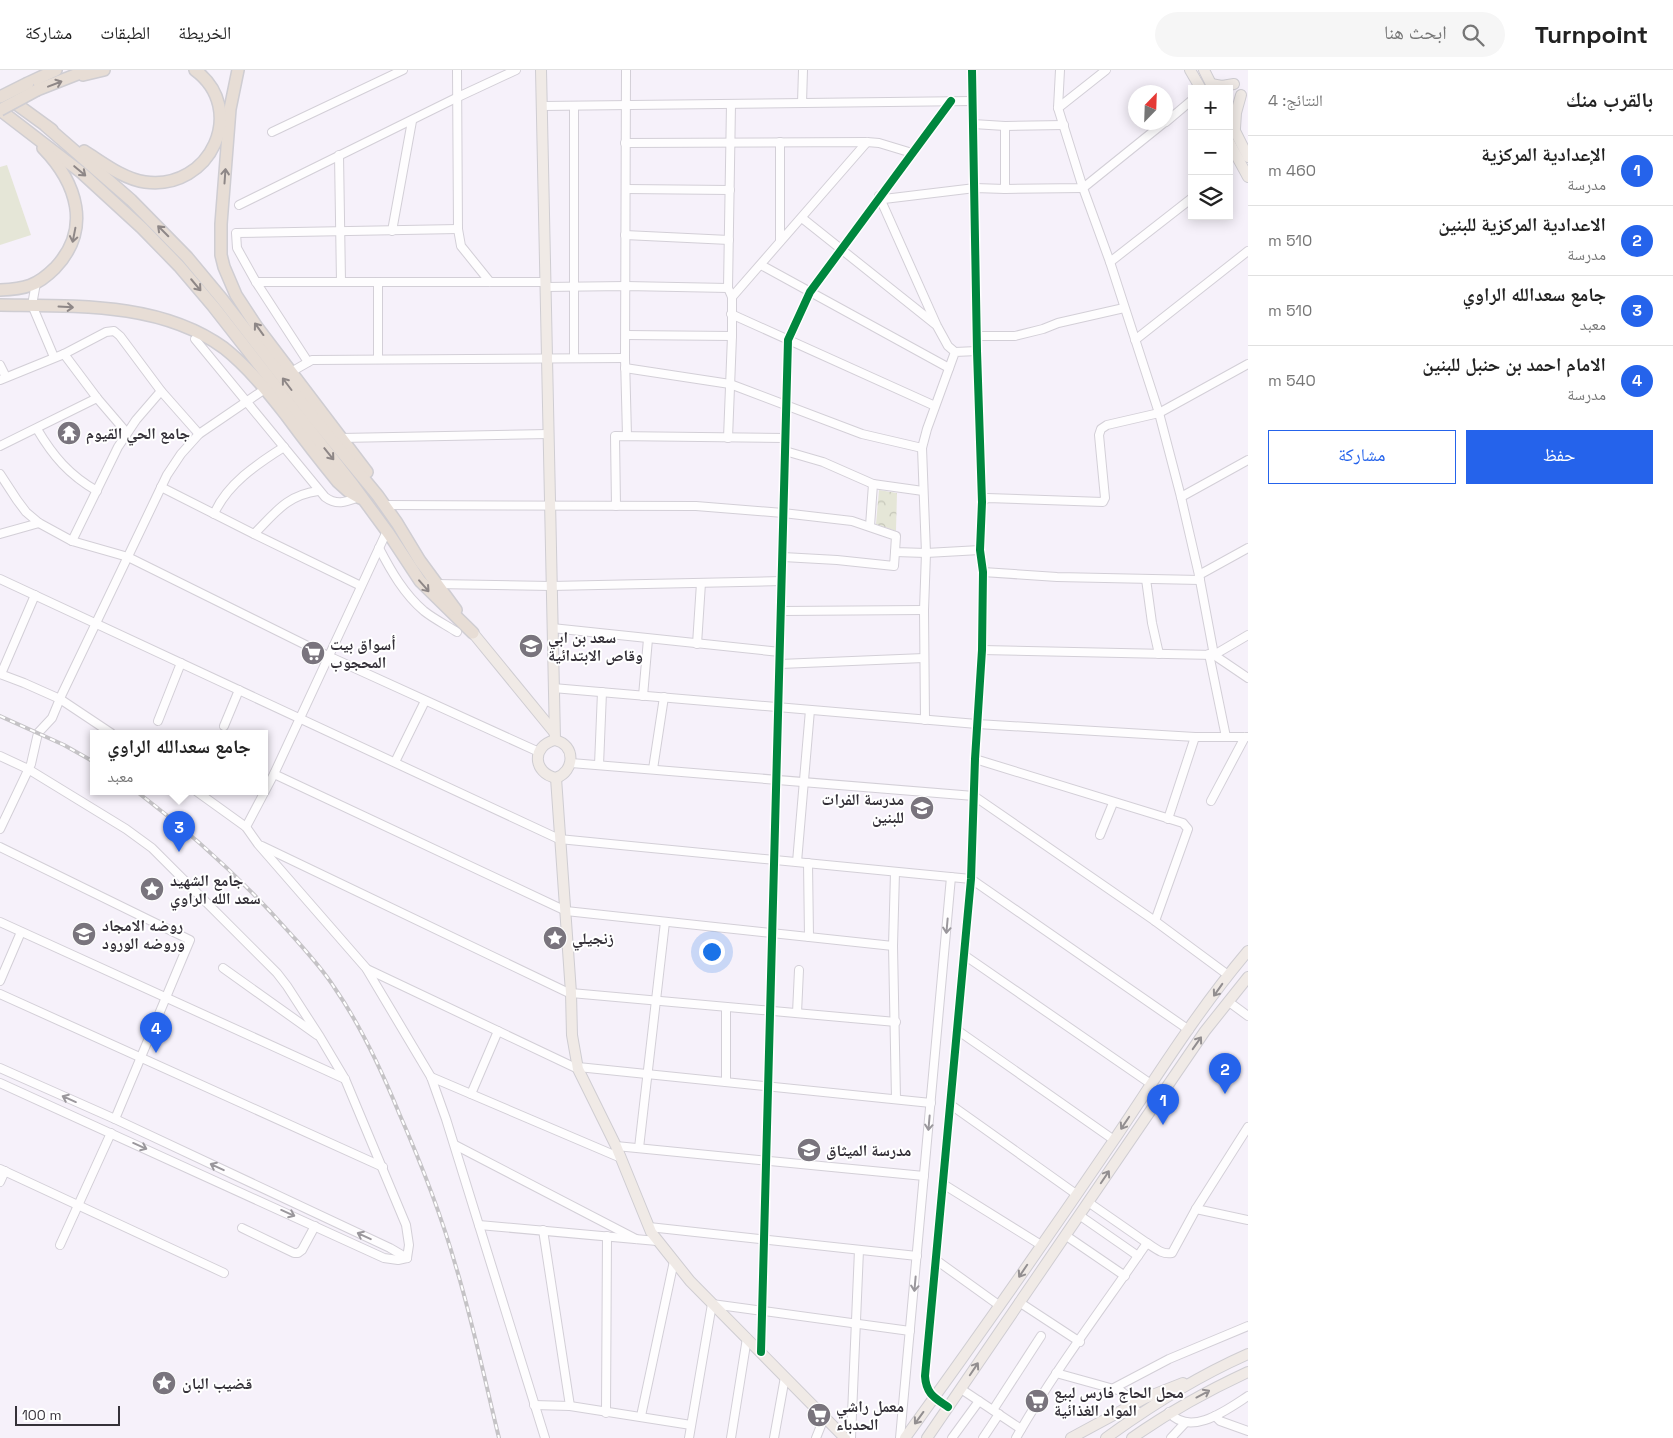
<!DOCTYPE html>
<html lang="ar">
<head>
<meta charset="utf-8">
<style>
  :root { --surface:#fff; --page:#f6f6f6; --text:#222; --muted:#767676; --line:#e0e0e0; --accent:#2563eb }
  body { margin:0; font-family:"Space Grotesk","Noto Naskh Arabic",sans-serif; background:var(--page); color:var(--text); direction:rtl }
  .controls { position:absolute; right:15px; top:15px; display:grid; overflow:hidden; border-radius:0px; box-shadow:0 2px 12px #0003 }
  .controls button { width:45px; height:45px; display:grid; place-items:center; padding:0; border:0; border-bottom:1px solid var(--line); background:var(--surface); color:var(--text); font:25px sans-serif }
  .compass { position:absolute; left:1128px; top:15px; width:45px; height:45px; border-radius:50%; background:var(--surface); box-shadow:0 2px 12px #0003; rotate:23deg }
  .scale { position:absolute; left:15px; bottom:12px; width:105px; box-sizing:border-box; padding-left:5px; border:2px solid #353139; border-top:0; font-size:14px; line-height:18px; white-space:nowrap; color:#353139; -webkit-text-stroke:4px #fff; paint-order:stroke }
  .you { position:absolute; left:711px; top:881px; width:18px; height:18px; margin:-12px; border:4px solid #fff; border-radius:50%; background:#1a73e8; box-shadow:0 0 0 8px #1a73e833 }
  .badge { display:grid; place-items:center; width:32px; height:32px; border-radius:50%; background:var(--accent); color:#fff; font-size:16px; font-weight:700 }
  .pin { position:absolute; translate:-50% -41px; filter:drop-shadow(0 1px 2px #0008) }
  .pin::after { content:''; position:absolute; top:26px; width:18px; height:15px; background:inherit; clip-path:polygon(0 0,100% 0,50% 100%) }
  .popup { position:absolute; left:90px; top:660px; width:178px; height:65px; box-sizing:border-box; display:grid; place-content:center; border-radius:0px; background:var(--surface); filter:drop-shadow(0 1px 4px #0005); font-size:16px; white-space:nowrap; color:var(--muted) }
  .popup b { font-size:19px; color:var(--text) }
  .popup::after { content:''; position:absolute; left:50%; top:100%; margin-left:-10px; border:10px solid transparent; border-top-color:var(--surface) }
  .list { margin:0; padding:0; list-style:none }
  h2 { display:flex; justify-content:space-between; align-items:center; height:65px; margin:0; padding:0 20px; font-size:21px }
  h2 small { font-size:16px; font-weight:400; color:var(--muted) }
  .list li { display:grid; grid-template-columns:32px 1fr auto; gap:15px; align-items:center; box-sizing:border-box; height:70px; padding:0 20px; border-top:1px solid var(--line) }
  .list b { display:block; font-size:19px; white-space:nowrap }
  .list p { margin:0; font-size:16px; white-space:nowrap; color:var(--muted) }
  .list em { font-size:16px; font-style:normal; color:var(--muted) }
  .actions { display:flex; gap:10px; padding:15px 20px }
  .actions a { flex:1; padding:11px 0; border:1px solid var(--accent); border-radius:0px; text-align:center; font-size:18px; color:var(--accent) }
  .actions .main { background:var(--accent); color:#fff }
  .icon { flex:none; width:28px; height:28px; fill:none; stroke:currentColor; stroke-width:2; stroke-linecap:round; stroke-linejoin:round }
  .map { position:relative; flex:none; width:1248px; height:1368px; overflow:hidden; direction:ltr }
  header { display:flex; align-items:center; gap:30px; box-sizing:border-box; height:70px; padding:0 25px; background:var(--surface); border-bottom:1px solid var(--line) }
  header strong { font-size:24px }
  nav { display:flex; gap:28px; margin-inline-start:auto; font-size:18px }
  .search { width:350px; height:45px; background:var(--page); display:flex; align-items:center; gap:12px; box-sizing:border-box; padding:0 18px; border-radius:28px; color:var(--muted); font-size:19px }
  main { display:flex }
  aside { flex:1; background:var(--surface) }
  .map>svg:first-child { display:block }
  .green { fill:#e5e6d7 }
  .park { fill:url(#park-crowns) }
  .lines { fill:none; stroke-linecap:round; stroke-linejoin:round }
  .minor-casing { stroke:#d3cfd7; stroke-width:10 }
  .major-casing { stroke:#cfcdd2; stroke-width:12 }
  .highway-casing { stroke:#cfcdd2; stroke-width:14 }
  .minor { stroke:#fefdfe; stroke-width:8 }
  .major { stroke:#f0eae6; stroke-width:10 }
  .highway { stroke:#e7ddd5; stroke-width:11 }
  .rail-casing { stroke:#c5c3c6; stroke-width:4 }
  .rail { stroke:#fff; stroke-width:2; stroke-dasharray:5.5; stroke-linecap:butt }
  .highway-bridge-casing { stroke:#cfcdd2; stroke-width:14; stroke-linecap:butt }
  .highway-bridge { stroke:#e7ddd5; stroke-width:11 }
  .cycleway-casing { stroke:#fff; stroke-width:11 }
  .cycleway { stroke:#00873e; stroke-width:8 }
  .oneway { stroke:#8e8787 }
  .oneway2 { stroke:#9a979c }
  .oneway3 { stroke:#928e90 }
  .labels { text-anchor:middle; stroke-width:4; stroke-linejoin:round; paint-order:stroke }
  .poi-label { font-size:16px; font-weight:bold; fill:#353139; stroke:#fff; text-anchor:start }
</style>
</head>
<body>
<header>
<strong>Turnpoint</strong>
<div class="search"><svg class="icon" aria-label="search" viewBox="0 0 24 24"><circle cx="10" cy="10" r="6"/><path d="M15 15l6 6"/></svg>ابحث هنا</div>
<nav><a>الخريطة</a><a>الطبقات</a><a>مشاركة</a></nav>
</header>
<main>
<aside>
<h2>بالقرب منك<small>النتائج: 4</small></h2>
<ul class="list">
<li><span class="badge">1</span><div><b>الإعدادية المركزية</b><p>مدرسة</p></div><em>460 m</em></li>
<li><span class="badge">2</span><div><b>الاعدادية المركزية للبنين</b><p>مدرسة</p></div><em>510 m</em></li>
<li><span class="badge">3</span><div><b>جامع سعدالله الراوي</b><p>معبد</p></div><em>510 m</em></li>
<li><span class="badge">4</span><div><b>الامام احمد بن حنبل للبنين</b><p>مدرسة</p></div><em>540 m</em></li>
</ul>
<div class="actions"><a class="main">حفظ</a><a>مشاركة</a></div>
</aside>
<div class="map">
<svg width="1248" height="1368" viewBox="0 0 1248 1368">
  <defs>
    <pattern id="park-crowns" width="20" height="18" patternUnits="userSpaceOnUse" patternTransform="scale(1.25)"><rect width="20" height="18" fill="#e5e6d7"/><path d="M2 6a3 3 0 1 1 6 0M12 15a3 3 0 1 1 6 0" fill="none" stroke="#c5c6b9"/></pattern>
  </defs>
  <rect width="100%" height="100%" fill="#f6f1fa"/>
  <polygon class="green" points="7,95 31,165 0,175 0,97"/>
  <polygon class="park" points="879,420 897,423 896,461 876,454"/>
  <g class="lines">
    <g class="minor-casing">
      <g id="minor">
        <polyline points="457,0 458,159 461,176 490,212"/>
        <polyline points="626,0 625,288 627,366"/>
        <polyline points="1060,0 1058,38 1083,118 1110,192 1159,343 1181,427 1199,505 1214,585 1248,608"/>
        <polyline points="802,33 803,0"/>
        <polyline points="542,36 973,31"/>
        <polyline points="1058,38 1106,0"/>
        <polyline points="1166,52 1192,30"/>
        <polyline points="973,54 1005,56 1064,55"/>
        <polyline points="1005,56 1005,119"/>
        <polyline points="272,62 403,0"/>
        <polyline points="780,72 780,171"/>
        <polyline points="625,73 867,72 879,73 912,83"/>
        <polyline points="339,85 341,212"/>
        <polyline points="626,119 730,120"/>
        <polyline points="879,126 884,129 975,118 1005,119 1083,118 1165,52"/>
        <polyline points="879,126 937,256 948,276 955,282"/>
        <polyline points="239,135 458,27 516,0"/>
        <polyline points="802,148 935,254"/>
        <polyline points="392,161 412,51"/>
        <polyline points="625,165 729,170"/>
        <polyline points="1110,192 1192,128"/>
        <polyline points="761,195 949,298"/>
        <polyline points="256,212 545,212"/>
        <polyline points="36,213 32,235 54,287"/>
        <polyline points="545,217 626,216 728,218"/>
        <polyline points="732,227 867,72"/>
        <polyline points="731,244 935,336"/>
        <polyline points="626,265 732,266"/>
        <polyline points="978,266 1015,266 1043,259 1058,253 1124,238"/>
        <path d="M195 269 325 427C337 436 346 432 359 427"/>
        <polyline points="1135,270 1248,181"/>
        <polyline points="64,284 97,328 127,363"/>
        <polyline points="378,288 378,212"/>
        <polyline points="574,288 574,36"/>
        <polyline points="308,292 256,212 237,178 236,163 458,159"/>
        <polyline points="0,295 6,307"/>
        <polyline points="625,298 730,314 862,364 922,378"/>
        <polyline points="291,302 312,290 625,288"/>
        <polyline points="0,310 64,284 106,262 114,261 120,266 161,321 199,364"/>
        <path d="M37 359C53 386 69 405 97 421"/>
        <polyline points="341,368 548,364"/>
        <polyline points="728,368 732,266 732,227 728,218 731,34"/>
        <polyline points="0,376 97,328"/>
        <polyline points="785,381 823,392 873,414 923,421"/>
        <polyline points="0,404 17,430 26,442 39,453 72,471 128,487 328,586 539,682"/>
        <polyline points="161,417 254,464 361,516"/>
        <polyline points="1181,427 1248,390"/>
        <polyline points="982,432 987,428 1103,432 1105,428 1099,365 1101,359 1107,355 1159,343 1248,294"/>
        <polyline points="384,435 696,436 783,443 852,451 896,466 895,482 926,483 980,480"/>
        <polyline points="616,436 615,366 785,368"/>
        <path d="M214 444C227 414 257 394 284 377"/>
        <polyline points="870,456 873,414"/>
        <polyline points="0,464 39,453"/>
        <path d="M254 464C275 443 287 425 318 421"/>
        <polyline points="72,471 118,377 136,350 161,321"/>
        <path d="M379 478C391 501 404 524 424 541 434 549 446 555 457 562"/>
        <polyline points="783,487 837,490 894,496 895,482"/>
        <polyline points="983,502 1057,507 1200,510"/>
        <polyline points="1199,505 1248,478"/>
        <polyline points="0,509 559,769 971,809 1189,960"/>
        <polyline points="1146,509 1152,553 1159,584"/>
        <polyline points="436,514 551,516 782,511"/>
        <polyline points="781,541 924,540"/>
        <polyline points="552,558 780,582"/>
        <polyline points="697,574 701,513"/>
        <polyline points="982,580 1214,585 1248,565"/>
        <polyline points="1209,584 1226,667"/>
        <polyline points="780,594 924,588"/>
        <polyline points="0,604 24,613 60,629 111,663"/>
        <polyline points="1,604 35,525"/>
        <polyline points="553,618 977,654 1195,667 1248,667"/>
        <polyline points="643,626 648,569"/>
        <polyline points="925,650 924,540 926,483 922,378 927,359 955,282 977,281"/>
        <polyline points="158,651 181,593"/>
        <polyline points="224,656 239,620"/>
        <polyline points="0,686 28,699 126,759 152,778 277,903 287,916 320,967 345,1009 406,1155 409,1175 407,1188"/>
        <polyline points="975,689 1183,753 1188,759 1155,851"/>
        <polyline points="395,692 425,631"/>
        <polyline points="571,693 974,726 1155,851 1228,905"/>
        <polyline points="599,695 602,622"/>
        <polyline points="653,699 664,627"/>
        <polyline points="274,704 566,841 893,876"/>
        <polyline points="196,721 246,757 258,774 366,898 431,1007 446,1049 545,1368"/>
        <polyline points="1211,731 1245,667"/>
        <polyline points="1168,749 1195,667"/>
        <polyline points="246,757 274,704 387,461"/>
        <polyline points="0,759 31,694 38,663 52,648 62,624 167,405 181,384 199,364 265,319"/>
        <polyline points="1100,765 1113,733"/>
        <polyline points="262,776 571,924"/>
        <polyline points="0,777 190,870 115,1049"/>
        <polyline points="797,792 810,640"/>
        <polyline points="808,793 809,867"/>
        <polyline points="895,802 893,876 896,1029"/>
        <polyline points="0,852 345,1009"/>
        <polyline points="964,885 1151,1014"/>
        <polyline points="223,898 317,965"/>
        <polyline points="367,899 578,999"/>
        <polyline points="0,911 21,862"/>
        <polyline points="571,923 896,952"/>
        <polyline points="0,924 383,1097"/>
        <polyline points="1229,932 1248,946"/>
        <polyline points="726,937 726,1012"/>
        <polyline points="797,943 799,900"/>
        <polyline points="957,960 1114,1070"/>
        <polyline points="578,997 931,1033"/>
        <polyline points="0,998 115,1049 390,1178 407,1188"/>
        <polyline points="431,1007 621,1088"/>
        <polyline points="0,1013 384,1188 398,1190 407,1188"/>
        <polyline points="471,1024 498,961"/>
        <polyline points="951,1035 1076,1124"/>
        <polyline points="455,1075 636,1169"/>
        <polyline points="616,1076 924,1106"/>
        <polyline points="639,1078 665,852"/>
        <polyline points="0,1099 224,1203"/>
        <polyline points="0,1112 5,1101"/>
        <polyline points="943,1114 1041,1175"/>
        <polyline points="1196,1139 1248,1150"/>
        <polyline points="1079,1145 1138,1186"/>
        <polyline points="479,1155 657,1171"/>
        <polyline points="649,1157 917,1186"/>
        <polyline points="242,1158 294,1183 298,1183 302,1180 315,1156"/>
        <polyline points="543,1160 570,1336"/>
        <polyline points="1065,1165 1125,1206"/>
        <path d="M1147 1173C1155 1178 1162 1185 1172 1183L1196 1139 1248 1057"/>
        <polyline points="60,1175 111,1063"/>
        <polyline points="936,1190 1000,1236"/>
        <polyline points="1019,1232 1080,1272"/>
        <polyline points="761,1282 788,270 810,222 951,31"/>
        <polyline points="1056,1303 1121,1321 1127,1326 1139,1345"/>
        <polyline points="961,1319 1021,1359"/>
        <polyline points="1112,1319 1169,1289 1248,1256"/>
        <polyline points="534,1335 570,1336 691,1355"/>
        <path d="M948 1337C935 1328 926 1324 925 1306L971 809 975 689 982 580 983 502 980 480 982 432 977 281 972 0"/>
        <polyline points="993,1340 1041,1266"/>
        <path d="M1169 1342C1190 1368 1228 1339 1248 1326"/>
        <polyline points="606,1343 607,1166"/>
        <polyline points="641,1346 674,1191"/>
        <polyline points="1215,1346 1220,1351 1248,1361"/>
        <polyline points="689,1368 712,1234 910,1261"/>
        <polyline points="731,1368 747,1268"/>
        <polyline points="774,1368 785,1307"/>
        <polyline points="816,1368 824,1348"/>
        <polyline points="851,1368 859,1180"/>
        <polyline points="900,1368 951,807"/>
        <polyline points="952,1368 979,1331"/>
        <polyline points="983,1368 999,1344"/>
        <path d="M1016 1368C1055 1300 1103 1237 1147 1173L1088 1132"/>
        <polyline points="1171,1368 1185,1353"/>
      </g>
    </g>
    <g class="major-casing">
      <g id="major">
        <polyline points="541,0 555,670"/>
        <polyline points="1190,0 1201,19"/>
        <polyline points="1204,0 1213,18"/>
        <polyline points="1211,14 1222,16 1234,14"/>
        <polyline points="1229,49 1248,87"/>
        <polyline points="1235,58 1236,43 1241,25"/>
        <polyline points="1229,72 1248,107"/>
        <polyline points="473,563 554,662"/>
        <path d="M555 670C576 675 575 701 556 708 533 703 531 676 555 670Z"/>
        <polyline points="556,708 571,923 572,965 578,999 616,1076 651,1162 690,1211 845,1368"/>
        <path d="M905 1368C976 1270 1046 1170 1114 1070 1157 1006 1198 940 1248 881"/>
        <polyline points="927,1368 1205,961 1248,907"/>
        <polyline points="1071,1368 1145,1328 1183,1313"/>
        <path d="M1106 1368C1150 1336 1198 1306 1248 1284"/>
        <path d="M1132 1368C1169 1342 1207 1321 1248 1302"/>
      </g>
    </g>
    <g class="highway-casing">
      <g id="highway">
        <polyline points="238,0 230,39 221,154 221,185 224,197 236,225 257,257 367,402"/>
        <polyline points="83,5 104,0"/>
        <polyline points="28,13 56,0"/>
        <polyline points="37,20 88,0"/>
        <polyline points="8,28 52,60"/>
        <polyline points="0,40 82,103 142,158 179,196 213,236 353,415 389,464 420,511 473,563"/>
        <polyline points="46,56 131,130 187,187 222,229 313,347 378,426 397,453 420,491 456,540"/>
        <path d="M84 81C102 92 123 109 145 112 211 121 248 39 195 0"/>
        <path d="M0 220C25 219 37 216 55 198 92 159 77 113 43 78"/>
        <path d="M0 235C75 236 161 232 224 278 248 297 268 322 286 345 303 368 320 390 338 412L348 421 360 428"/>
      </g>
    </g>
    <use href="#minor" class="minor"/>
    <use href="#major" class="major"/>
    <use href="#highway" class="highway"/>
    <g class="rail-casing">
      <g id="rail">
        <polyline points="0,646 64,675 94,692"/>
        <path d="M136 721C191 763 242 809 288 861 304 879 321 897 334 917 361 956 381 999 399 1043 421 1093 441 1144 456 1197 473 1253 485 1311 499 1368"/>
      </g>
    </g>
    <use href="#rail" class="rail"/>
    <g class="highway-bridge-casing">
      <g id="highway-bridge">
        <polyline points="0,27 28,13"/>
        <polyline points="0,40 37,20"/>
      </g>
    </g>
    <use href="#highway-bridge" class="highway-bridge"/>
    <g class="cycleway-casing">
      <g id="cycleway">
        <polyline points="761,1282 788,270 810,222 951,31"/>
        <path d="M948 1337C935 1328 926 1324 925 1306L971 809 975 689 982 580 983 502 980 480 982 432 977 281 972 0"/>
      </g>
    </g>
    <use href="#cycleway" class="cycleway"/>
  </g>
  <defs><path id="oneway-shaft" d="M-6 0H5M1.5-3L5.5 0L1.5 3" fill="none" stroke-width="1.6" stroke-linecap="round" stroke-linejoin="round" transform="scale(1.25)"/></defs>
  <g class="oneway">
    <use href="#oneway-shaft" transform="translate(55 14) rotate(-21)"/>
    <use href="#oneway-shaft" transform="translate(80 101) rotate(40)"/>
    <use href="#oneway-shaft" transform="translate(225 106) rotate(-86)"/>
    <use href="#oneway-shaft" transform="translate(163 161) rotate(-135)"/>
    <use href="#oneway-shaft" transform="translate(74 165) rotate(101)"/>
    <use href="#oneway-shaft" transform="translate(196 215) rotate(50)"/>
    <use href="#oneway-shaft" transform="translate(66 237) rotate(3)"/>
    <use href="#oneway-shaft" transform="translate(259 259) rotate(-126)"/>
    <use href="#oneway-shaft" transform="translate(287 314) rotate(-127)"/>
    <use href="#oneway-shaft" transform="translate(329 384) rotate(51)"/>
    <use href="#oneway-shaft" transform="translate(424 516) rotate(49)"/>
  </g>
  <g class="oneway2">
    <use href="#oneway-shaft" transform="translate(947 856) rotate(95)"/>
    <use href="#oneway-shaft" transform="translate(69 1029) rotate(-156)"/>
    <use href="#oneway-shaft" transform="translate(929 1053) rotate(95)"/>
    <use href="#oneway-shaft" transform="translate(140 1076) rotate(24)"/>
    <use href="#oneway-shaft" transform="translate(217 1097) rotate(-155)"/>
    <use href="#oneway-shaft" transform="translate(288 1143) rotate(24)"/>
    <use href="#oneway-shaft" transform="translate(364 1166) rotate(-155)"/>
    <use href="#oneway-shaft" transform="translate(915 1214) rotate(95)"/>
  </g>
  <g class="oneway3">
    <use href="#oneway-shaft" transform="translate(1218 920) rotate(125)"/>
    <use href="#oneway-shaft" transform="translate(1197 973) rotate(-55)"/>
    <use href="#oneway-shaft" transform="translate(1125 1053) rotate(124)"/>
    <use href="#oneway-shaft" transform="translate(1105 1107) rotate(-56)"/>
    <use href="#oneway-shaft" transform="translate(1023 1201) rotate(124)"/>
    <use href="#oneway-shaft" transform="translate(974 1299) rotate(-56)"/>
    <use href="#oneway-shaft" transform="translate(1203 1324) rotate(-28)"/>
    <use href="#oneway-shaft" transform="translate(919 1348) rotate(126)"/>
  </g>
  <defs>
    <g id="temple-disc" transform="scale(1.25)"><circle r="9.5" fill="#79747d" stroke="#fff"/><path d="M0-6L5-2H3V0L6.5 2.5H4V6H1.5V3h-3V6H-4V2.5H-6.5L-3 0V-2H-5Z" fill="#fff"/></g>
    <g id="school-disc" transform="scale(1.25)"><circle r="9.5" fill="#79747d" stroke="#fff"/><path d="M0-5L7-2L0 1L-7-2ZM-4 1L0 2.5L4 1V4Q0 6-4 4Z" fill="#fff"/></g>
    <g id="supermarket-disc" transform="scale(1.25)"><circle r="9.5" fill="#79747d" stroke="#fff"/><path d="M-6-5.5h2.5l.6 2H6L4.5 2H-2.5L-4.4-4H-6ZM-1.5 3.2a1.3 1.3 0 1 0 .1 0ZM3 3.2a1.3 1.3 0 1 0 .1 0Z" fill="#fff"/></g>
    <g id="sight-disc" transform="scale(1.25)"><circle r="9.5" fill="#79747d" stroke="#fff"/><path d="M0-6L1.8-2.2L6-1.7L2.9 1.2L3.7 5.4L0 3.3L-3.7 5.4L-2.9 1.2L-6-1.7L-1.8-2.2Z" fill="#fff"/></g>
  </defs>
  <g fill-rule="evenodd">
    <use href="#temple-disc" x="69" y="363"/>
    <use href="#school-disc" x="531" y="576"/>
    <use href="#supermarket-disc" x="313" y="583"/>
    <use href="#school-disc" x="922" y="738"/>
    <use href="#sight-disc" x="152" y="819"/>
    <use href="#school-disc" x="84" y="864"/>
    <use href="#sight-disc" x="555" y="868"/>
    <use href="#school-disc" x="809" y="1080"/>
    <use href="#sight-disc" x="164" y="1313"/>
    <use href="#supermarket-disc" x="1037" y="1331"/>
    <use href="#supermarket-disc" x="819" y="1345"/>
  </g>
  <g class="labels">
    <g class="poi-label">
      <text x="86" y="369">جامع الحي القيوم</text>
      <text x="548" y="573">سعد بن ابي<tspan x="548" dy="18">وقاص الابتدائية</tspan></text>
      <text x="330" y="580">أسواق بيت<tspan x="330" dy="18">المحجوب</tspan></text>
      <text x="904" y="735" text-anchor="end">مدرسة الفرات<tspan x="904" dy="18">للبنين</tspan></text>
      <text x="170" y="816">جامع الشهيد<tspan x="170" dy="18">سعد الله الراوي</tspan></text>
      <text x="102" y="861">روضه الامجاد<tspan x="102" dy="18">وروضه الورود</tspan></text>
      <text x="572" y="874">زنجيلي</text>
      <text x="826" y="1086">مدرسة الميثاق</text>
      <text x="182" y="1319">قضيب البان</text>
      <text x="1054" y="1328">محل الحاج فارس لبيع<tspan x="1054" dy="18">المواد الغذائية</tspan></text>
      <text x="836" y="1342">معمل راشي<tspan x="836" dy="18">الحدباء</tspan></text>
    </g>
  </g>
</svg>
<div class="controls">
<button>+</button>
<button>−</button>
<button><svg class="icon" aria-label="layers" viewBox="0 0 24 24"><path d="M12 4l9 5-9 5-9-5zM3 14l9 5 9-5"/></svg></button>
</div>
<svg class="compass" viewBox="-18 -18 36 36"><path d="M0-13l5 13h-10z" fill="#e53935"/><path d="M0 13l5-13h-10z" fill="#767676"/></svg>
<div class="scale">100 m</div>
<div class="you"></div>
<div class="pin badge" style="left:1163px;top:1055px">1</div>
<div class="pin badge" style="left:1225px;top:1024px">2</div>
<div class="pin badge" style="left:179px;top:782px">3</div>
<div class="popup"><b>جامع سعدالله الراوي</b>معبد</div>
<div class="pin badge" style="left:156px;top:983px">4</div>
</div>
</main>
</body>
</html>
